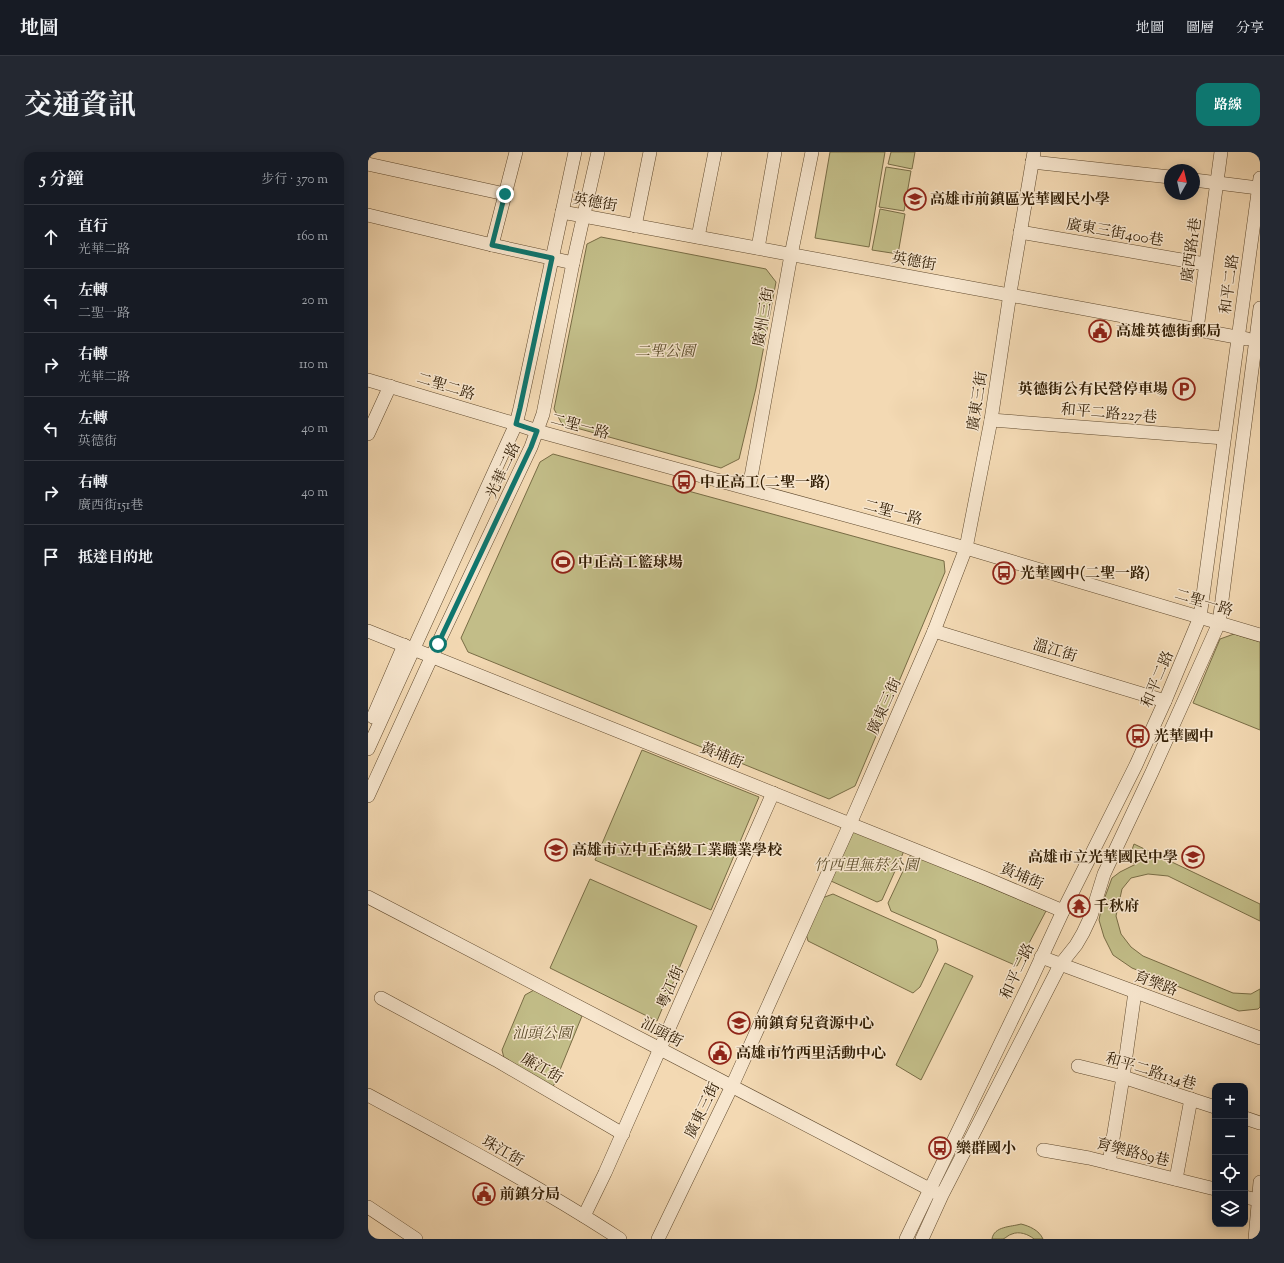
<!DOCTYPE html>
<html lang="zh-TW">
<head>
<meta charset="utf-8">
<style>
  :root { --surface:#171b24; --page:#242831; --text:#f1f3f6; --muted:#9ea1a6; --line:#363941; --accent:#0f766e }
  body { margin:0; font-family:"Sorts Mill Goudy","Noto Serif TC",serif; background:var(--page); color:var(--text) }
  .controls { position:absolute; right:12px; bottom:12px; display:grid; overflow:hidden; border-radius:8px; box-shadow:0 2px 10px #0003 }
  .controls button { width:36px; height:36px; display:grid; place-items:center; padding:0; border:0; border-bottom:1px solid var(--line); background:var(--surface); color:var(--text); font:20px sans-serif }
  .compass { position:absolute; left:796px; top:12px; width:36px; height:36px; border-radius:50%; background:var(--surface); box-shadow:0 2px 10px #0003; rotate:8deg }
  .stop { position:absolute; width:12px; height:12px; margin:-9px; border:3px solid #0f766e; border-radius:50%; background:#fff }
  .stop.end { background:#0f766e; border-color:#fff; box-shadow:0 1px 4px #0008 }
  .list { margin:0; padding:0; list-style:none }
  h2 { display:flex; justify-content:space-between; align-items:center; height:52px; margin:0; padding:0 16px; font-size:17px }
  h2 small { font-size:13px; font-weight:400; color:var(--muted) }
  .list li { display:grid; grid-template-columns:26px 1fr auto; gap:12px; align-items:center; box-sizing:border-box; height:64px; padding:0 16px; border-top:1px solid var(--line) }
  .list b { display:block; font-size:15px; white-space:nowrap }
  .list p { margin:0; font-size:13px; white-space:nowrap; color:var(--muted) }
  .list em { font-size:13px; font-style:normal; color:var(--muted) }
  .icon { flex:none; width:22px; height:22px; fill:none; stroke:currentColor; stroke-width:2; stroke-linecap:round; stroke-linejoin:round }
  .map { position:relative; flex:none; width:892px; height:1087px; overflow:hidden; border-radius:12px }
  header { display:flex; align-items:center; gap:24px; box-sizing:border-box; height:56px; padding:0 20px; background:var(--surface); border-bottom:1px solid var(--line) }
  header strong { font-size:19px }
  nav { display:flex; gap:22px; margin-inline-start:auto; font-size:14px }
  .intro { display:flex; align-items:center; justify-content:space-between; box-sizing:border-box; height:96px; padding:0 24px }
  h1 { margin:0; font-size:28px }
  .button { padding:10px 18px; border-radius:12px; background:var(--accent); color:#fff; font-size:14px; font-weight:700 }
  main { display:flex; gap:24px; padding:0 24px }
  aside { flex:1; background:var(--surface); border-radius:12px; box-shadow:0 2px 10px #0003 }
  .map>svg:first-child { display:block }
  .green { fill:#c2bd88; stroke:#786c45 }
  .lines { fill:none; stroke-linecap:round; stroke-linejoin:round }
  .minor-casing { stroke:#604a2e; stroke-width:14 }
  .minor { stroke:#f7e6ce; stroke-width:13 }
  .route { stroke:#0f766e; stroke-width:5 }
  .labels { text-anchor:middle; stroke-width:3; stroke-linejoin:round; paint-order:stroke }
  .poi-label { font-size:15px; font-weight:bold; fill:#2f1b02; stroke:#f7e6ce; text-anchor:start }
  .street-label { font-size:15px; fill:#2f1b02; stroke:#f7e6ce }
  .park-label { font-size:15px; font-style:italic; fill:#5b4c2a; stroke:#f7e6ce }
</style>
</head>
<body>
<header>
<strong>地圖</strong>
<nav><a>地圖</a><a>圖層</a><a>分享</a></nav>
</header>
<div class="intro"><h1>交通資訊</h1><a class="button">路線</a></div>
<main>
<aside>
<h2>5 分鐘<small>步行 · 370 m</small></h2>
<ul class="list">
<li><svg class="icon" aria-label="ahead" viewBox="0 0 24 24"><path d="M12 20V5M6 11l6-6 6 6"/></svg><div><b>直行</b><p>光華二路</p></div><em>160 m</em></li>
<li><svg class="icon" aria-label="left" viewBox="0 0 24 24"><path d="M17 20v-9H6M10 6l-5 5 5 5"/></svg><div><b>左轉</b><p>二聖一路</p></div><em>20 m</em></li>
<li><svg class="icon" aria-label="right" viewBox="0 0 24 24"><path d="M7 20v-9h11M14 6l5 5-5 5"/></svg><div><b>右轉</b><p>光華二路</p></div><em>110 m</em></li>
<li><svg class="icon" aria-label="left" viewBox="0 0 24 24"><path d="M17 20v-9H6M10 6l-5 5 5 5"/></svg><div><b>左轉</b><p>英德街</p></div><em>40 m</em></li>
<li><svg class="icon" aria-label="right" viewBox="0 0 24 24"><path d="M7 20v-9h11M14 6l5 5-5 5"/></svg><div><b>右轉</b><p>廣西街151巷</p></div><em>40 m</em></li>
<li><svg class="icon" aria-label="arrive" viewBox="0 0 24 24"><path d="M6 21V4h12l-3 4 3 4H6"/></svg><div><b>抵達目的地</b></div></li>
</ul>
</aside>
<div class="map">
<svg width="892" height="1087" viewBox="0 0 892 1087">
  <rect width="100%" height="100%" fill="#f3d9b3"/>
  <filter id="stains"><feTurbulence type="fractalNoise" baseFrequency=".005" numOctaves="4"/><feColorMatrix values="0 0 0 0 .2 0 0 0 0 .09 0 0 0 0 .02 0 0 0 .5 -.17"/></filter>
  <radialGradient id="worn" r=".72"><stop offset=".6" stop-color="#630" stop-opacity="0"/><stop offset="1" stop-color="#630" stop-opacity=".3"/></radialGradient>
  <g class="green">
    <polygon points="462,0 517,0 501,95 447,86"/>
    <polygon points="523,0 547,0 544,17 520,12"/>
    <polygon points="518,15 543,19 536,59 511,55"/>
    <polygon points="512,57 537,62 530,102 504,98"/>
    <polygon points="233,85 398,117 408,130 388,236 371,307 353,316 194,272 186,257 219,92"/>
    <polygon points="185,302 576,409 577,420 487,634 461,647 100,500 93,486 172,310"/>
    <polygon points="866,482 892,490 892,578 825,551 852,487"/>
    <polygon points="274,598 391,645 343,758 227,708"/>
    <polygon points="486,678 536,699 514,748 509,750 463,729"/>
    <polygon points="766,692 892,752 892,769 800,724 780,722 763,726 754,737 748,764 753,782 763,795 775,804 865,841 883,842 892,837 892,855 890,857 871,859 764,816 745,803 736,785 731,768 734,753 744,726 752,720 768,712 760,709"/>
    <polygon points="543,702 678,759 649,814 523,759 520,751"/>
    <polygon points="222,727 329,774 289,869 182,816"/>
    <polygon points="465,742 568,788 570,798 552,835 545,841 440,789 438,781 454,746"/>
    <polygon points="577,811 605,824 553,928 528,913"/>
    <polygon points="166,838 214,864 185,935 137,910 134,898 157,843"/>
    <path d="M653 1072C661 1074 671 1078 675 1087H666C660 1082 651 1079 644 1082 640 1083 638 1086 635 1087 632 1087 628 1087 624 1087 626 1074 643 1075 653 1072Z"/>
  </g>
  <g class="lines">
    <g class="minor-casing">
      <g id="minor">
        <polyline points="664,10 802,25"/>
        <polyline points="0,12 137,42"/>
        <polyline points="826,28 890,36"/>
        <polyline points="194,60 879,187"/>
        <polyline points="0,63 124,93 205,111"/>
        <polyline points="267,74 282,0"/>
        <polyline points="652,80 837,112"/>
        <polyline points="330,85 347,0"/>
        <polyline points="124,93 148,0"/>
        <polyline points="390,96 407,0"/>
        <polyline points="829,177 853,0"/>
        <polyline points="0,228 148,272 169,279 598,396 892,483"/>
        <polyline points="623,268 856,286"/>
        <polyline points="0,282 22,234"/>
        <polyline points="381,336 423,103 444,0"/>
        <polyline points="0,479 617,726 695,759"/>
        <polyline points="566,479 797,549"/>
        <polyline points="5,565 36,493"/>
        <polyline points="0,597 148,272 152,256 207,0"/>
        <polyline points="0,644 64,504 163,295 175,262 205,111 230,0"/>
        <polyline points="0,745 569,1041"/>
        <polyline points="673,805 892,886"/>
        <polyline points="13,846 128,908 255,982"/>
        <polyline points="710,914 755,925 847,955"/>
        <path d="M0 943C85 989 171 1034 252 1087"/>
        <polyline points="877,966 892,971"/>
        <polyline points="675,998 721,1006 847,1037"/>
        <polyline points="741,1011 755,925 767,840"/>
        <polyline points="808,1027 823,947"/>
        <polyline points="877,1045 890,1048"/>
        <polyline points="0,1055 48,1087"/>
        <polyline points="216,1064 237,1021 405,641"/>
        <polyline points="290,1087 364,934 482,672 566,479 598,396 623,268 643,135 666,0"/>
        <polyline points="538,1087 664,826 695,759 768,613 797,549 832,465 892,26"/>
        <polyline points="554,1087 574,1043 692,813 708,793 715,781 723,764 736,722 784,620 851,471 892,156"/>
        <polyline points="887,1087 892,1030"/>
      </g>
    </g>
    <use href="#minor" class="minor"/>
  </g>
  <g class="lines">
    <polyline class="route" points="70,492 163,295 169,279 148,272 152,256 184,106 124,93 137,42"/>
  </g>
  <defs>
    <g id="school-ring" transform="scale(1.15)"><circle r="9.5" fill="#f7e6ce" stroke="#8f2418" stroke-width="1.5"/><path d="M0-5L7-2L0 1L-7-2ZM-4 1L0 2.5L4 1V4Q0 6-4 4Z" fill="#8f2418"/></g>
    <g id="civic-ring" transform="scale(1.15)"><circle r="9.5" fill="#f7e6ce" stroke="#8f2418" stroke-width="1.5"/><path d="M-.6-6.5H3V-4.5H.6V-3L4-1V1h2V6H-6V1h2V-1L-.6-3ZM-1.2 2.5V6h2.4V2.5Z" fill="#8f2418"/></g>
    <g id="parking-ring" transform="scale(1.15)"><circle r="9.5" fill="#f7e6ce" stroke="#8f2418" stroke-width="1.5"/><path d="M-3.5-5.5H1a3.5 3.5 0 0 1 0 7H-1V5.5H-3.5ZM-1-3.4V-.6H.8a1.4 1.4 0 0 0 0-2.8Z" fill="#8f2418"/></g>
    <g id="bus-ring" transform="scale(1.15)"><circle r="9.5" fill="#f7e6ce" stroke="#8f2418" stroke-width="1.5"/><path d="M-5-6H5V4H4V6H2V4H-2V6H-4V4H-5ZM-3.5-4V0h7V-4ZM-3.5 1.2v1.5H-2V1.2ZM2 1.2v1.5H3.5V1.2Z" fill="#8f2418"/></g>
    <g id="stadium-ring" transform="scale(1.15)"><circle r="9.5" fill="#f7e6ce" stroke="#8f2418" stroke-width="1.5"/><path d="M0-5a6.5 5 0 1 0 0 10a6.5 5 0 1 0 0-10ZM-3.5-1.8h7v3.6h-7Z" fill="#8f2418"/></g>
    <g id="temple-ring" transform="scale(1.15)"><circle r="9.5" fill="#f7e6ce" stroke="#8f2418" stroke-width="1.5"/><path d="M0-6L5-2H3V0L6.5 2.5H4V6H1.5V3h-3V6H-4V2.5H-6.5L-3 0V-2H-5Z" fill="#8f2418"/></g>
  </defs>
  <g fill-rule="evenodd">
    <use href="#school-ring" x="547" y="47"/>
    <use href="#civic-ring" x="732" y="179"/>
    <use href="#parking-ring" x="816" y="237"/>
    <use href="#bus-ring" x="316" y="330"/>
    <use href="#stadium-ring" x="195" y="410"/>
    <use href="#bus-ring" x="636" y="421"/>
    <use href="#bus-ring" x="770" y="584"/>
    <use href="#school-ring" x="188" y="698"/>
    <use href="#school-ring" x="825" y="705"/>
    <use href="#temple-ring" x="711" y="754"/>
    <use href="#school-ring" x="371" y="871"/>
    <use href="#civic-ring" x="352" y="901"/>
    <use href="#bus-ring" x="572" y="996"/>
    <use href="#civic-ring" x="116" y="1042"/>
  </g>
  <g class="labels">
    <g class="poi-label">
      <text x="562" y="52">高雄市前鎮區光華國民小學</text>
      <text x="748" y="184">高雄英德街郵局</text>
      <text x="800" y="242" text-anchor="end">英德街公有民營停車場</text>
      <text x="332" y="335">中正高工(二聖一路)</text>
      <text x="210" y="415">中正高工籃球場</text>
      <text x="652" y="426">光華國中(二聖一路)</text>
      <text x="786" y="589">光華國中</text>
      <text x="204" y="703">高雄市立中正高級工業職業學校</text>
      <text x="810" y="710" text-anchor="end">高雄市立光華國民中學</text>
      <text x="726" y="759">千秋府</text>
      <text x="386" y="876">前鎮育兒資源中心</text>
      <text x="368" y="906">高雄市竹西里活動中心</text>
      <text x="588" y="1001">樂群國小</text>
      <text x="132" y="1047">前鎮分局</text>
    </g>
    <g class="street-label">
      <text transform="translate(227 50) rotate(10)" y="5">英德街</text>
      <text transform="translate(747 80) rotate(10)" y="5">廣東三街400巷</text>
      <text transform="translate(823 98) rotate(-82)" y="5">廣西路1巷</text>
      <text transform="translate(546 109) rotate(10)" y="5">英德街</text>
      <text transform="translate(861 132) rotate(-82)" y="5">和平二路</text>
      <text transform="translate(395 165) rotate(-80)" y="5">廣州三街</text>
      <text transform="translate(78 234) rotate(17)" y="5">二聖二路</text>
      <text transform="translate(609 249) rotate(-81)" y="5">廣東三街</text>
      <text transform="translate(741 261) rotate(5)" y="5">和平二路227巷</text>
      <text transform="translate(212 274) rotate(15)" y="5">二聖一路</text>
      <text transform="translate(135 318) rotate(-65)" y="5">光華二路</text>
      <text transform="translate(525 360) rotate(15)" y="5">二聖一路</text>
      <text transform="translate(836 450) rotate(17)" y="5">二聖一路</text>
      <text transform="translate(687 498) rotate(17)" y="5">溫江街</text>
      <text transform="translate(789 527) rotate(-67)" y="5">和平二路</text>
      <text transform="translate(516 554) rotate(-66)" y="5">廣東三街</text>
      <text transform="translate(354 603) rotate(22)" y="5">黃埔街</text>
      <text transform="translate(654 724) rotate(23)" y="5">黃埔街</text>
      <text transform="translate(649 819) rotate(-65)" y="5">和平二路</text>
      <text transform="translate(788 831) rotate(20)" y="5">育樂路</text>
      <text transform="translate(302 835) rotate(-66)" y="5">粵江街</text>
      <text transform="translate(294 880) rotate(28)" y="5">汕頭街</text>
      <text transform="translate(174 916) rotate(30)" y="5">廉江街</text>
      <text transform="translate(783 919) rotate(17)" y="5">和平二路134巷</text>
      <text transform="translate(334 958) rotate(-64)" y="5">廣東三街</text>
      <text transform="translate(135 999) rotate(30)" y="5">珠江街</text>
      <text transform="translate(765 1000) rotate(14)" y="5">育樂路89巷</text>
    </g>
    <g class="park-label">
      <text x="297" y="204">二聖公園</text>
      <text x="498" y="718">竹西里無菸公園</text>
      <text x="174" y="886">汕頭公園</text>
    </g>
  </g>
  <rect width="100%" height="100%" filter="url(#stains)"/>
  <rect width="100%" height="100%" fill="url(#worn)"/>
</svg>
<div class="controls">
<button>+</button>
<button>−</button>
<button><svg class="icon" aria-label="locate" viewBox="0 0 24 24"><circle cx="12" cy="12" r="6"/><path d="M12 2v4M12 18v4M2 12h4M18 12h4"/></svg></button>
<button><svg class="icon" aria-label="layers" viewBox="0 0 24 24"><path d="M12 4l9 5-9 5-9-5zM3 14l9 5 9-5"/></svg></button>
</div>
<svg class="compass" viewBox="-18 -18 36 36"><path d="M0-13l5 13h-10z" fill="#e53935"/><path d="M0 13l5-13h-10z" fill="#9ea1a6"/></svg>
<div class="stop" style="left:70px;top:492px"></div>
<div class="stop end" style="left:137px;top:42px"></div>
</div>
</main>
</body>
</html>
